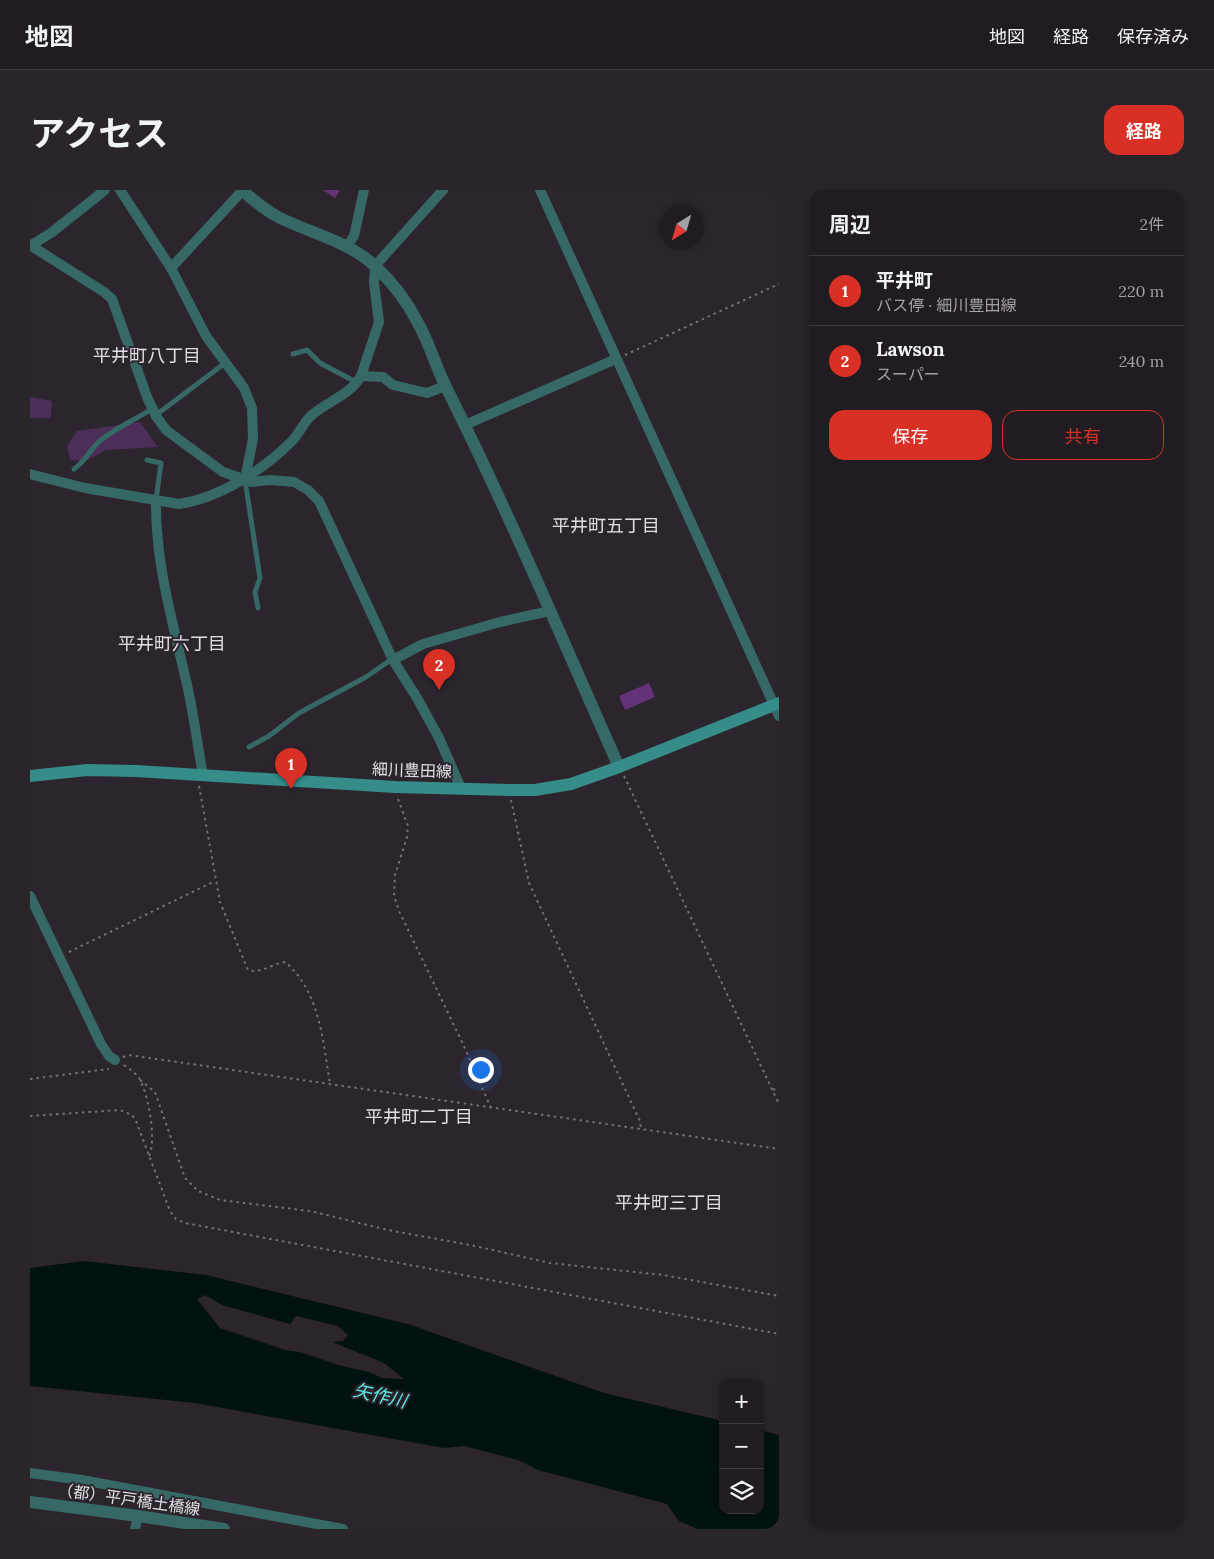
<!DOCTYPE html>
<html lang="ja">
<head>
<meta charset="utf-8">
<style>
  :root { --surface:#211c22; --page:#29252a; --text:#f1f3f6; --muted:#a2a1a5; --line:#3e3a40; --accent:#d93025 }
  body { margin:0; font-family:Lora,"Noto Sans JP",serif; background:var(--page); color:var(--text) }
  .controls { position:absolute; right:15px; bottom:15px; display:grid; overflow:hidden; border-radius:10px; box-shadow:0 2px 8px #0003 }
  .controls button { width:45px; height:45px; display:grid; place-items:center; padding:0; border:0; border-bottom:1px solid var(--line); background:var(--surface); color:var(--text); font:25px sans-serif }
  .compass { position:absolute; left:629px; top:15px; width:45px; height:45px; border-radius:50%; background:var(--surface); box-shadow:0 2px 8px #0003; rotate:217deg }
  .you { position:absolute; left:450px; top:879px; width:18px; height:18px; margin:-12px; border:4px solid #fff; border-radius:50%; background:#1a73e8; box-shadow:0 0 0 8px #1a73e833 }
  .badge { display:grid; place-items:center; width:32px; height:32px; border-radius:50%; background:var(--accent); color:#fff; font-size:16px; font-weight:700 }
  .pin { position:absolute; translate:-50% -41px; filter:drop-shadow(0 1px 2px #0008) }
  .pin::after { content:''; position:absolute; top:26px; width:18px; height:15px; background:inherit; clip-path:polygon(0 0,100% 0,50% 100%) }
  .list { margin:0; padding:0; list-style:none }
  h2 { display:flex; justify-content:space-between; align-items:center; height:65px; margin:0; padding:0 20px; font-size:21px }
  h2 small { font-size:16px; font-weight:400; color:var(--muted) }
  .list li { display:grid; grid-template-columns:32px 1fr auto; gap:15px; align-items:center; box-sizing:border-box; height:70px; padding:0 20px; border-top:1px solid var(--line) }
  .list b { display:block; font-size:19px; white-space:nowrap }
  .list p { margin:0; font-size:16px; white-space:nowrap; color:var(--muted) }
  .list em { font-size:16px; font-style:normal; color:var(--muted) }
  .actions { display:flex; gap:10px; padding:15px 20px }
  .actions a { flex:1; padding:11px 0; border:1px solid var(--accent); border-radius:15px; text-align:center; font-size:18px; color:var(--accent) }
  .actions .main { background:var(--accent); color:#fff }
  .icon { flex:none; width:28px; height:28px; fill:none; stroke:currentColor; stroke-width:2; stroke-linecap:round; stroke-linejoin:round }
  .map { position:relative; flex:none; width:749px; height:1339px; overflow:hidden; border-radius:15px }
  header { display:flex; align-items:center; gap:30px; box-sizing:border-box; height:70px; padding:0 25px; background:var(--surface); border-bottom:1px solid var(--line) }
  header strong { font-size:24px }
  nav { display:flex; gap:28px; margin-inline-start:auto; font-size:18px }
  .intro { display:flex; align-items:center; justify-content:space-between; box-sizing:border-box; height:120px; padding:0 30px }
  h1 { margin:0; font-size:35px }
  .button { padding:12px 22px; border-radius:15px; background:var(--accent); color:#fff; font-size:18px; font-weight:700 }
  main { display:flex; gap:30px; padding:0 30px }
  aside { flex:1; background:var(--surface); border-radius:15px; box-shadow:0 2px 8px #0003 }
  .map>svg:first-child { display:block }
  .green { fill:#4c2e58 }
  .water { fill:#021111; fill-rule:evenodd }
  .building { fill:#643276 }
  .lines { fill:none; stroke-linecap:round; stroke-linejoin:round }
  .path { stroke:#777179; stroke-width:2; stroke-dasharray:2.5 4; stroke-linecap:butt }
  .service { stroke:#366865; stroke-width:5 }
  .minor { stroke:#366865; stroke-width:10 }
  .tertiary { stroke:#366865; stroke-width:12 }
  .secondary { stroke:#358c88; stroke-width:12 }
  .labels { text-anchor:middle; stroke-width:4; stroke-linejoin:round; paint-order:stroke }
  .street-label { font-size:16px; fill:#e2dde3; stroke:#2c252e }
  .neighbourhood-label { font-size:18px; fill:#e2dde3; stroke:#2c252e }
  .water-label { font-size:18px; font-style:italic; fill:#5ce9e3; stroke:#2c252e }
</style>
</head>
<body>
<header>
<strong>地図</strong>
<nav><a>地図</a><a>経路</a><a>保存済み</a></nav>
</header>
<div class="intro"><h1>アクセス</h1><a class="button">経路</a></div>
<main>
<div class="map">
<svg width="749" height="1339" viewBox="0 0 749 1339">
  <rect width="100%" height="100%" fill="#2c252e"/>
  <g class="green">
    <polygon points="0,207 22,211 21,228 0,228"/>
    <polygon points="110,232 128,257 76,260 56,271 40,270 37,256 47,241"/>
  </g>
  <path class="water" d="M54 1071 176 1085 378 1134 574 1203 693 1231V1320H730V1240L749 1245V1339H668L649 1331 637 1314 508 1280 488 1270 434 1256 414 1258 165 1213 0 1196V1078ZM175 1105 192 1115 260 1134 266 1126 308 1136 318 1145 313 1151 302 1152 354 1173 374 1189 352 1188 339 1182 308 1175 270 1162 255 1160 190 1138 167 1109Z"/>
  <g class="building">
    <polygon points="293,0 310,0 305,8"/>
    <polygon points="619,493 625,507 595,520 589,506"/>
  </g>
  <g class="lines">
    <g class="path">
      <polyline points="595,165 749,94"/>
      <polyline points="594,586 749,914"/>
      <path d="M169 596 190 712 218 780C230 784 242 774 255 772 290 801 293 852 300 894"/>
      <polyline points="368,609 378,636 377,647 365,685 364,706 369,721 432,852 461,918"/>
      <polyline points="481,610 499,693 610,931 611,939"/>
      <polyline points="39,762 185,691"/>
      <polyline points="93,867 99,865 749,959"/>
      <path d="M94 875C99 879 105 882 109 888 118 902 127 951 119 966"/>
      <polyline points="0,889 79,879"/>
      <polyline points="110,890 125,902 155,988 168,1001 190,1010 280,1021 358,1040 445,1056 520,1073 633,1085 749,1106"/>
      <polyline points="743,900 749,897"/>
      <polyline points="0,926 90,920 102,925 106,931 140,1021 146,1029 155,1033 749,1144"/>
    </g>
    <g class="service">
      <polyline points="263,164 277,160 290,173 326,192"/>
      <polyline points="126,225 195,173"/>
      <polyline points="117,270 131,273 126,310"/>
      <path d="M44 279C55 272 60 259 71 250 86 238 106 229 122 219"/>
      <polyline points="215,290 230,388 225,402 228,418"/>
      <polyline points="219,557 239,546 269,523 336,487 362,469"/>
    </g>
    <g class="minor">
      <polyline points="90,0 141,78 176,146 214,198 222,218 223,249 215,289"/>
      <polyline points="510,0 749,526"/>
      <polyline points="0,55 74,102 82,109 117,207 126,226 136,240 193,282 222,292 240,290 264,292 278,300 289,311 363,470 387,508 409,548 431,598"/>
      <polyline points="0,56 21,43 75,0"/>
      <polyline points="317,56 324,46 334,0"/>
      <polyline points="141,78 212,1"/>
      <polyline points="331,186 353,187 363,195 397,203 415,196"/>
      <polyline points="435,235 586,169"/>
      <path d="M0 284 55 298 149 314C190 308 233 280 262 251 270 243 274 231 283 224 299 211 321 204 331 186L349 132 344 93 345 76 413 0"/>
      <path d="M126 310C125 374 144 437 158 499 164 528 168 557 173 586"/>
      <polyline points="363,470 393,454 470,432 520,421"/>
      <polyline points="0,706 71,854 79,866 85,870"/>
      <polyline points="0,1283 52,1290 313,1339"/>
      <polyline points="105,1339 108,1326"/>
    </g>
    <g class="tertiary">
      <path d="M212 0C223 10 235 20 248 27 280 43 318 51 345 76 362 92 378 113 388 133 400 154 406 178 417 199 479 323 533 451 589 577"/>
      <polyline points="0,1312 108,1326 194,1339"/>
    </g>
    <polyline class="secondary" points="0,586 57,580 106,581 365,597 479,600 505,600 541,594 589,577 749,513"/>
  </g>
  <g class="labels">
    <g class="street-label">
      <text transform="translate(382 580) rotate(2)" y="6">細川豊田線</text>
      <text transform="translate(99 1309) rotate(8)" y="6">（都）平戸橋土橋線</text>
    </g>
    <g class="neighbourhood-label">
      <text x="117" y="172">平井町八丁目</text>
      <text x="576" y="342">平井町五丁目</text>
      <text x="142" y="460">平井町六丁目</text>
      <text x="389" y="933">平井町二丁目</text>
      <text x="639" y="1019">平井町三丁目</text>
    </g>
    <g class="water-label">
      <text transform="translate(350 1206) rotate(13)" y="6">矢作川</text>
    </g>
  </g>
</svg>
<div class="controls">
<button>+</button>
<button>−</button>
<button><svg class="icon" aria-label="layers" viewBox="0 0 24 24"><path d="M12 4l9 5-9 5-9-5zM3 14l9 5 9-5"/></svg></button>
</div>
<svg class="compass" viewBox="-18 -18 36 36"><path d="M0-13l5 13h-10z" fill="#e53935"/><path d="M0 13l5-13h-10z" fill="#a2a1a5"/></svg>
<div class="you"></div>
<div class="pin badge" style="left:261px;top:599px">1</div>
<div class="pin badge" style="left:409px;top:500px">2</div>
</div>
<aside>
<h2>周辺<small>2件</small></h2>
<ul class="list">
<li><span class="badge">1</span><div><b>平井町</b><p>バス停 · 細川豊田線</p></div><em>220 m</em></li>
<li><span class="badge">2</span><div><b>Lawson</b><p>スーパー</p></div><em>240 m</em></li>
</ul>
<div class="actions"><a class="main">保存</a><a>共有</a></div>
</aside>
</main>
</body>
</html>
